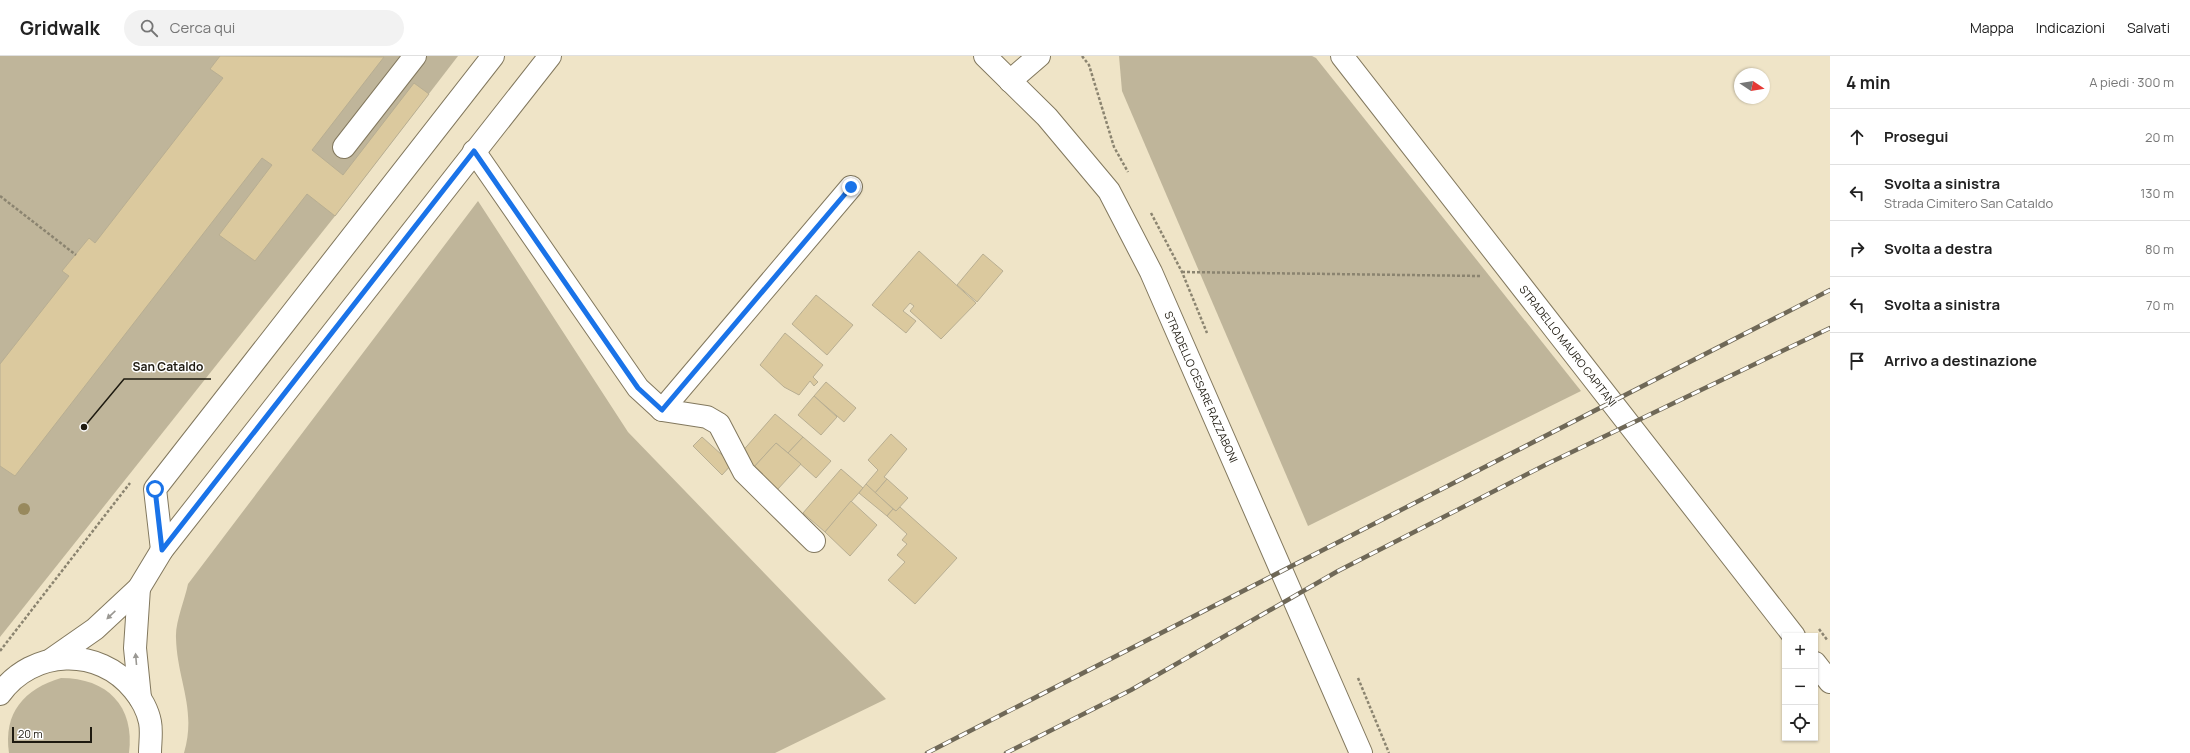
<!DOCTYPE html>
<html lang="it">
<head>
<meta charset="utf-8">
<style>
  :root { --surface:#fff; --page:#f2f2f2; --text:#222; --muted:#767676; --line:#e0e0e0 }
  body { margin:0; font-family:Manrope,sans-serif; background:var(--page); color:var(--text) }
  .controls { position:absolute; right:12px; bottom:12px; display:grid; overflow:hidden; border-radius:0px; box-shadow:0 1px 3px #0004 }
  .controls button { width:36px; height:36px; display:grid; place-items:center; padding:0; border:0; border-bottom:1px solid var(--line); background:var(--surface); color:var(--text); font:20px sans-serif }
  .compass { position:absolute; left:1734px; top:12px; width:36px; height:36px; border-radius:50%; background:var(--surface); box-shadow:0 1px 3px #0004; rotate:102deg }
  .scale { position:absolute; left:12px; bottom:10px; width:80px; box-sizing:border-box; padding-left:4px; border:2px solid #1e1a10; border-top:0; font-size:11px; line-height:14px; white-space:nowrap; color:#1e1a10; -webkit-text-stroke:3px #fff; paint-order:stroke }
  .stop { position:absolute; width:12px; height:12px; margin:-9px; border:3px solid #1a73e8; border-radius:50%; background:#fff }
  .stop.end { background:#1a73e8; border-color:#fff; box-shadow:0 1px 4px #0008 }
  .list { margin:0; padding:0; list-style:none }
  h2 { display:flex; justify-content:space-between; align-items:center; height:52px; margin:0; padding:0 16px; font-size:17px }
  h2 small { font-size:13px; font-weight:400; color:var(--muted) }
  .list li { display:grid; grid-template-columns:26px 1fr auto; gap:12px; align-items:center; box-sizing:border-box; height:56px; padding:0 16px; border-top:1px solid var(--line) }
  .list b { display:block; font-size:15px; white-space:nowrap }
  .list p { margin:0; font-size:13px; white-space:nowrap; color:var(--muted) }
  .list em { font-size:13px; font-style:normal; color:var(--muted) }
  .icon { flex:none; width:22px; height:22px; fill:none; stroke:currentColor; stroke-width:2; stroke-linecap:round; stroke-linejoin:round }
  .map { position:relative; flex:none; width:1830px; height:697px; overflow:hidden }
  header { display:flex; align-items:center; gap:24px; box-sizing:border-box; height:56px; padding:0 20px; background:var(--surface); border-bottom:1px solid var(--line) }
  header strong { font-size:19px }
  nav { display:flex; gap:22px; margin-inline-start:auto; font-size:14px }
  .search { width:280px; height:36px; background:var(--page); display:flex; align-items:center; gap:10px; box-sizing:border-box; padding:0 14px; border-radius:22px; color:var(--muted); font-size:15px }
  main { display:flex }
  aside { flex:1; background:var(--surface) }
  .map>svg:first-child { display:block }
  .green { fill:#bfb59a }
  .building { fill:#dbc99e; stroke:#b8ae92 }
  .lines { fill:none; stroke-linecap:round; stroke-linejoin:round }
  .minor-casing { stroke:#82785e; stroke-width:24 }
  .path { stroke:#8b8470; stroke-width:2.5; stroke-dasharray:3 2; stroke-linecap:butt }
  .minor { stroke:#fff; stroke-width:22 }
  .rail-casing { stroke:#6f6857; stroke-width:4.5 }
  .rail { stroke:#fff; stroke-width:3; stroke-dasharray:9; stroke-linecap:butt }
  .tree { fill:#98895d }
  .oneway { fill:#9a9893 }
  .route { stroke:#1a73e8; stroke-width:5 }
  .labels { text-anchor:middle; stroke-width:3; stroke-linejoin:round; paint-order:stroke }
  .street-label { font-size:11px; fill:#1e1a10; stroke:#fff }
  .leader { fill:none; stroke:#1e1a10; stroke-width:1.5 }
  .callout-dot { fill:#1e1a10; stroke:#fff; stroke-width:1.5 }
  .callout-label { font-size:12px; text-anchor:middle; font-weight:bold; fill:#1e1a10; stroke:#fff; stroke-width:3; stroke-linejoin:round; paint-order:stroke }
</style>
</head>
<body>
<header>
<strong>Gridwalk</strong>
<div class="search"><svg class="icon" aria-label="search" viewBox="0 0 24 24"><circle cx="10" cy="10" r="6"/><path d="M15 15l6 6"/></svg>Cerca qui</div>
<nav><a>Mappa</a><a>Indicazioni</a><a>Salvati</a></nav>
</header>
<main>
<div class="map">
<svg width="1830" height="697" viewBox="0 0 1830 697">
  <rect width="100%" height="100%" fill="#efe4c7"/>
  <g class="green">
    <polygon points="0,0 458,0 335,160 0,581"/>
    <polygon points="1119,0 1312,0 1316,2 1581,335 1308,470 1122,35"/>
    <path d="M478 145 628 376 886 643 775 697H184C197 653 177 624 176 582 175 567 185 543 188 528Z"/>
    <path d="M61 622C107 622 135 650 129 697H9C3 657 24 633 61 622Z"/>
  </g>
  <g class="building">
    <polygon points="220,0 384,1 312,94 343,119 414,27 429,38 335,160 307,138 255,205 219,179 272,109 262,102 15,420 0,410 0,308 69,220 62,215 89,182 95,187 223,22 210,13"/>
    <polygon points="919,195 976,247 941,283 910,255 914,250 910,247 903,255 916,265 906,277 872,249"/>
    <polygon points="983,198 1003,215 977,246 957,229"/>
    <polygon points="816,239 853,269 827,299 792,268"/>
    <polygon points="785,277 823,309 813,321 818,326 814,330 810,325 799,339 784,331 760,309"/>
    <polygon points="826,326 856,352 844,366 814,340"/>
    <polygon points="814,340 837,361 821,379 798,359"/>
    <polygon points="775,358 803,381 788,397 776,387 754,411 740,398"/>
    <polygon points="891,378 907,393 884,421 887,423 875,437 866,428 878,414 868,404"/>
    <polygon points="702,381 732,408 722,419 693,390"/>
    <polygon points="803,381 831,405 816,422 788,397"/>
    <polygon points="776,387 801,408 777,434 754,411"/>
    <polygon points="841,413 863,432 825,476 803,457"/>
    <polygon points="887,423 908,442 896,455 875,437"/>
    <polygon points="866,428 893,453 887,460 859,437"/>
    <polygon points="851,445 877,469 850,500 825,476"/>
    <polygon points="900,451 957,502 915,548 888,524 905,506 897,499 907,488 902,484 907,478 887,460 893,453 896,455"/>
  </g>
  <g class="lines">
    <g class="minor-casing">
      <g id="minor">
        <polyline points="985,0 1047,61 1109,135 1151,216 1361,697"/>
        <polyline points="1342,0 1794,580"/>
        <polyline points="1010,25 1039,0"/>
        <polyline points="344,91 415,0"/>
        <polyline points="474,95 638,332 662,354 707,361 719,368 744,416 814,485"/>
        <polyline points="662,354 851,131"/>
        <polyline points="162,494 155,433 493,0"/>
        <polyline points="139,532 135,592 140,642"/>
        <polyline points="52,603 95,573 139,532 162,494 550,0"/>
        <polyline points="1815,607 1830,626"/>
        <path d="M0 638C32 593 99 590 134 634 141 642 148 655 150 666 152 676 150 687 150 697"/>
      </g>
    </g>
    <g class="path">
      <polyline points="1082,0 1089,9 1114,91 1128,116"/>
      <polyline points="0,140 76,199"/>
      <polyline points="1151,157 1182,216 1207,277"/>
      <polyline points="1182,216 1481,220"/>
      <polyline points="1819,573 1828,585"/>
      <polyline points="0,595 130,427"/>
      <polyline points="1358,622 1389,697"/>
    </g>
    <use href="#minor" class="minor"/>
    <g class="rail-casing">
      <g id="rail">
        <polyline points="927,697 1830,234"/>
        <polyline points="1006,697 1131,634 1338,515 1549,407 1830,272"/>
      </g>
    </g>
    <use href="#rail" class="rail"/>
  </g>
  <circle class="tree" cx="24" cy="453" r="6"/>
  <defs><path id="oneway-solid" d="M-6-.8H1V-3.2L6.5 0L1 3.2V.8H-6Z"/></defs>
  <g class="oneway">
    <use href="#oneway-solid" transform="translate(111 559) rotate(137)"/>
    <use href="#oneway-solid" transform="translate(136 603) rotate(-95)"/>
  </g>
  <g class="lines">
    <polyline class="route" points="155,433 162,494 474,95 638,332 662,354 851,131"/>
  </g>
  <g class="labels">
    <g class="street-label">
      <text transform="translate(1568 290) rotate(52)" y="4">STRADELLO MAURO CAPITANI</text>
      <text transform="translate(1201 331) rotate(66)" y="4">STRADELLO CESARE RAZZABONI</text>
    </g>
  </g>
  <path class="leader" d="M84 371L124 323H211"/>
  <circle class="callout-dot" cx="84" cy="371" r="4"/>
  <g class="callout-label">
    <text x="168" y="315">San Cataldo</text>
  </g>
</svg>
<div class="controls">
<button>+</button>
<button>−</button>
<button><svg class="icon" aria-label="locate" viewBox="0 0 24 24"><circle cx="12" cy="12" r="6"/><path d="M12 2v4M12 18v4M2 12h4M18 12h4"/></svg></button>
</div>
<svg class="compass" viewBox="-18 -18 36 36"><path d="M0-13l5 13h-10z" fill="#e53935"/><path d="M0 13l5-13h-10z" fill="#767676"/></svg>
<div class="scale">20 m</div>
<div class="stop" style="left:155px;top:433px"></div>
<div class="stop end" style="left:851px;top:131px"></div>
</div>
<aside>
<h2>4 min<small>A piedi · 300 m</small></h2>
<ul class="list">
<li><svg class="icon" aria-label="ahead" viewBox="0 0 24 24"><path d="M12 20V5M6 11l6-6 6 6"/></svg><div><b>Prosegui</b></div><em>20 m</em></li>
<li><svg class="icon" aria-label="left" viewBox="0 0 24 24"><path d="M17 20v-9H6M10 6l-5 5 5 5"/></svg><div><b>Svolta a sinistra</b><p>Strada Cimitero San Cataldo</p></div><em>130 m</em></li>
<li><svg class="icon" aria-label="right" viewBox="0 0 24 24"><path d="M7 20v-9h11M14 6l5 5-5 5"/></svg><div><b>Svolta a destra</b></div><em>80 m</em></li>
<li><svg class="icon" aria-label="left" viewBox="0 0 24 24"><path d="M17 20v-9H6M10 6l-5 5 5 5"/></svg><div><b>Svolta a sinistra</b></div><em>70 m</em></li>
<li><svg class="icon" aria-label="arrive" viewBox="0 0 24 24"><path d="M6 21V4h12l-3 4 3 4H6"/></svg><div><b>Arrivo a destinazione</b></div></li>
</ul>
</aside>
</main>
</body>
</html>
